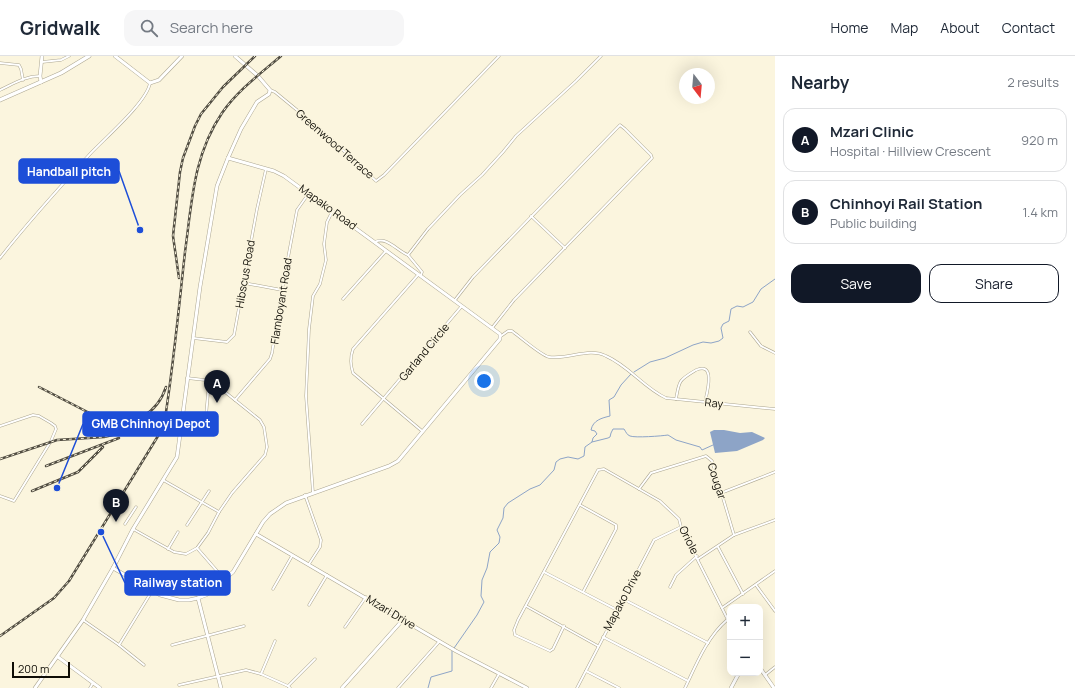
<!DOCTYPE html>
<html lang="en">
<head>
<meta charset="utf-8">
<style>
  :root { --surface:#fff; --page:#f6f6f7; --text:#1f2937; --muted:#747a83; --line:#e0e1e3; --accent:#111827 }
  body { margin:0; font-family:Manrope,sans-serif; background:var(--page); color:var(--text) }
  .controls { position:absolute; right:12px; bottom:12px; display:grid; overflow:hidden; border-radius:8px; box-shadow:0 4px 16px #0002 }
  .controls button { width:36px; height:36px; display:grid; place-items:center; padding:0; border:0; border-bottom:1px solid var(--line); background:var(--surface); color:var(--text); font:20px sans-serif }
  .compass { position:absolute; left:679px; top:12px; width:36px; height:36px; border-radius:50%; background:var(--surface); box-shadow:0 4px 16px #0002; rotate:164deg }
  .scale { position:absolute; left:12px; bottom:10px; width:58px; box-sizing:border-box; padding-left:4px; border:2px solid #0f0d06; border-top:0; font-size:11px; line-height:14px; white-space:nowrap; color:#0f0d06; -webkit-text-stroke:3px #fbf5de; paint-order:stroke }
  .you { position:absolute; left:484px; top:325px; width:14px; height:14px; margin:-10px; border:3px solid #fff; border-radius:50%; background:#1a73e8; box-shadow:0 0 0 6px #1a73e833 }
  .badge { display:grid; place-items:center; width:26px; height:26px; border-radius:50%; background:var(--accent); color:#fff; font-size:13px; font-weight:700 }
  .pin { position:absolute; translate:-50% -33px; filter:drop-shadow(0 1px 2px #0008) }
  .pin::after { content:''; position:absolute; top:21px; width:14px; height:12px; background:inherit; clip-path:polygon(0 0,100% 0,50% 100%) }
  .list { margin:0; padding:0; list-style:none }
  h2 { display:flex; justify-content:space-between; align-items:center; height:52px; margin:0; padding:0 16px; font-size:17px }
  h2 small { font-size:13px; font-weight:400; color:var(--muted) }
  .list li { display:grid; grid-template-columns:26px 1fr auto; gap:12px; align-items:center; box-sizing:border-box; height:64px; margin:0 8px 8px; padding:0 8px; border:1px solid var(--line); border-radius:12px }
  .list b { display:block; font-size:15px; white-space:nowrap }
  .list p { margin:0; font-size:13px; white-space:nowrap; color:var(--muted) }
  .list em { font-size:13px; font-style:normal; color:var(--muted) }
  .actions { display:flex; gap:8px; padding:12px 16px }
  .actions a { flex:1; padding:9px 0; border:1px solid var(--accent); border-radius:12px; text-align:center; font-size:14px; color:var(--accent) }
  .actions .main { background:var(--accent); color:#fff }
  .icon { flex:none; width:22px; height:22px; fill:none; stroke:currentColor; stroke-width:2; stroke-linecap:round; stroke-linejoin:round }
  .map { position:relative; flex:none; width:775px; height:632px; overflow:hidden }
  header { display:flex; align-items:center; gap:24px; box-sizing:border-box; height:56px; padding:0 20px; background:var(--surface); border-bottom:1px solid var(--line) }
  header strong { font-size:19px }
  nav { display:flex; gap:22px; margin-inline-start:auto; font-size:14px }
  .search { width:280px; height:36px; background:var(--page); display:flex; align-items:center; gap:10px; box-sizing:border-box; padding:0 14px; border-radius:12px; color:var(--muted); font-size:15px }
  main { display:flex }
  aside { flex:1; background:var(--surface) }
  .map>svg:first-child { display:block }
  .water { fill:#8da4c7 }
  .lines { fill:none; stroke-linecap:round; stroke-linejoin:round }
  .stream { stroke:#8da4c7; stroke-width:1 }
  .street-casing { stroke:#aca691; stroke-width:3 }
  .secondary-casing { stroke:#aca691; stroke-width:4 }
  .primary-casing { stroke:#aca691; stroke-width:4.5 }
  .street { stroke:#fff; stroke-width:2 }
  .secondary { stroke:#fff; stroke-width:3 }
  .primary { stroke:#fff; stroke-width:3.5 }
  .rail-casing { stroke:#514d42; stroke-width:2.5 }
  .rail { stroke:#fbf5de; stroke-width:1; stroke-dasharray:3; stroke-linecap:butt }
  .labels { text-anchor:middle; stroke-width:3; stroke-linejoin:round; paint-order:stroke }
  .street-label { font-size:11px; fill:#0f0d06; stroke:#fbf5de }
  .leader { fill:none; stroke:#1d4ed8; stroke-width:1.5 }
  .callout-dot { fill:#1d4ed8; stroke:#fbf5de; stroke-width:1.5 }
  .callout { fill:#1d4ed8; stroke:#1d4ed8; stroke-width:1.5 }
  .callout-label { font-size:12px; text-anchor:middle; font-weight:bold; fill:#fff }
</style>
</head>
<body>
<header>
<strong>Gridwalk</strong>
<div class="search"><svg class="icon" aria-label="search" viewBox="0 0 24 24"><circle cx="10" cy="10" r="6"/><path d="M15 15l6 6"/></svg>Search here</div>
<nav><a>Home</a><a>Map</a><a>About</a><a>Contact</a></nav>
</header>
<main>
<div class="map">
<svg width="775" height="632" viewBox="0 0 775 632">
  <rect width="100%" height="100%" fill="#fbf5de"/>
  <polygon class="water" points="714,374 724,374 740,377 752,376 765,382 763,384 737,395 715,397 710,376"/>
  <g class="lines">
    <g class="stream">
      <polyline points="634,316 650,306 665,302 693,289 703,286 711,287 719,285 723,282 721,272 723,268 729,265 731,253 737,250 743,251 753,246 761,233 775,223"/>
      <path d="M592 386 608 382 610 381 611 377 613 373H624C626 376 627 379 630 380 635 382 662 380 668 379L676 384 700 391 702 394 713 389"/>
      <path d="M428 632 431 621 452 615V595L477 559 484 546 481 540 482 524 487 512 490 496 499 487 500 481 497 474 503 462 504 452 508 447 530 433 540 429 554 414 556 406 560 403 568 401 578 403 584 400 585 391 592 386 593 382 597 378 595 375 591 374C593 364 602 362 610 360L609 344 614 341 621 329 631 318"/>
    </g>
    <g class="street-casing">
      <g id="street">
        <polyline points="42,6 61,4 69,0"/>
        <polyline points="0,7 19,9 21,13 23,24"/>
        <path d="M0 34C13 28 25 20 40 20"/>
        <polyline points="270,34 275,36 320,73 376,125 384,119 499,0"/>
        <polyline points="531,160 565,192"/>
        <path d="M375 186C387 180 397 195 408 199"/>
        <path d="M0 202C28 166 59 132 90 98 105 82 147 46 150 27"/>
        <path d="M418 219 353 293C350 302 350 308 353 317L422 375"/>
        <polyline points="421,219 422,216 408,199 428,173 460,139 482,119 503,96 516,80 576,25 601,0"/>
        <polyline points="244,227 282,234"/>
        <polyline points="343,243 386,195"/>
        <polyline points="455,244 473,221 620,69 625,73 651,99 652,102 514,244 492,272"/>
        <polyline points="750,276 761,290 775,297"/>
        <path d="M501 280 508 275H512C520 281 542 300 549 301 568 304 589 291 606 300 629 310 644 332 666 342L775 353"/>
        <polyline points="193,282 227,286 234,279 257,153 266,113"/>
        <path d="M676 343C677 338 678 329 681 325 684 321 691 317 696 314 716 305 707 337 705 346"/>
        <polyline points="235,344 270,303 272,297 282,234 297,154 309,137"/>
        <polyline points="183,358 206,360 209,326"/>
        <polyline points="362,368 461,251"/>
        <polyline points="0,370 33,359 39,360 51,367 55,370 56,373 51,385 14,445 0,440"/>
        <polyline points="163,424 219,456"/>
        <polyline points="639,433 651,417 706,400 712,405 734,479"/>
        <polyline points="313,437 306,340 309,273 313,240 320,228 326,204 324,188 327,166 332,156"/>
        <polyline points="721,437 775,416"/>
        <polyline points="305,439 321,484 320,491 309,508"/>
        <polyline points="580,449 616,469 616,473 583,536"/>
        <polyline points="125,468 136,451"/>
        <polyline points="187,469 209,435"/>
        <polyline points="133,473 174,496 186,498 197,492 208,477 219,456 232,437 265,399 267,391 264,371 260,364 215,328 205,324 187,322"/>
        <polyline points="718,491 743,538"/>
        <polyline points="197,492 224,523"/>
        <polyline points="168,493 178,476"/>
        <polyline points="698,503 734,479 775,464"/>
        <polyline points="544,516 617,554"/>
        <polyline points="756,529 775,555"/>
        <polyline points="670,531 676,519 697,500"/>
        <polyline points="273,533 292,500"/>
        <polyline points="623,543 708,587"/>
        <polyline points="309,549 327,519"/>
        <polyline points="526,550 598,590"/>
        <polyline points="722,552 775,515"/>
        <polyline points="83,564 119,589 144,609"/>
        <polyline points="564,570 553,593 550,595 515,579 514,574 518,564 598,414 604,413 660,445 679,463 681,471 730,568"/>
        <polyline points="345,571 366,541"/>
        <polyline points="603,581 688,625"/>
        <polyline points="119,589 152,535"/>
        <polyline points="172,589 244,570"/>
        <polyline points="586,615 619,632"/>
        <polyline points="261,618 275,585"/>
        <polyline points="765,619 775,611"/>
        <polyline points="179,629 246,614 261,618 288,630 290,632"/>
        <polyline points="288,630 315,603"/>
        <polyline points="90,632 93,627"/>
        <polyline points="398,632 439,586"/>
        <polyline points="491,632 499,618"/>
        <polyline points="577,632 654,484 681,471"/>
        <path d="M685 632C696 609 707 581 727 564"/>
      </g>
    </g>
    <g class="secondary-casing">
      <g id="secondary">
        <polyline points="115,0 150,27 159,24 182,0"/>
        <polyline points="41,26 40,20 42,0"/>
        <polyline points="256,478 456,595 527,632"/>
        <polyline points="113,512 160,539 179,544 189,544 198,542 206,539 233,516 263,466 270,458 286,447 389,410 398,405 500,283 500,278 284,120 274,115 228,102"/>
        <polyline points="198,542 221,632"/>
        <polyline points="58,601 100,632"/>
        <polyline points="760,612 774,632"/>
        <polyline points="35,632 83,564 113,512 133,473 177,401 200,231 217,130 228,102 241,73 257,46 269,38 270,34 258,20 235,0"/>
        <polyline points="342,632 400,567 402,562"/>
        <polyline points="731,632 739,617"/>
      </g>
    </g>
    <g class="primary-casing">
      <polyline id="primary" points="0,44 61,17 89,0"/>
    </g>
    <use href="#street" class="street"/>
    <use href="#secondary" class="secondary"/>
    <use href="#primary" class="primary"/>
    <g class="rail-casing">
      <g id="rail">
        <polyline points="179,222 173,180 180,116 183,102 195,70 201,58 223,31 255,0"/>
        <path d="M39 331 105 365C131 375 158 356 166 331"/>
        <polyline points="0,403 57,384 104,381 121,377 129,373 148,357"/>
        <polyline points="46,410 119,382"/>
        <polyline points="32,435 78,416 103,391"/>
        <path d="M0 580 54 542 69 525 158 380 166 356C174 303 179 250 185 196 192 146 193 100 222 57 238 34 260 18 281 0"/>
      </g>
    </g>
    <use href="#rail" class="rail"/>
  </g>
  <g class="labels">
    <g class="street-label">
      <text transform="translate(335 88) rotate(41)" y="4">Greenwood Terrace</text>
      <text transform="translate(328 151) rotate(36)" y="4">Mapako Road</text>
      <text transform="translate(245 218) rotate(-80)" y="4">Hibscus Road</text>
      <text transform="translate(281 245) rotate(-81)" y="4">Flamboyant Road</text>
      <text transform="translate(424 296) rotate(-50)" y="4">Garland Circle</text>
      <text transform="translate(714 347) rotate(6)" y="4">Ray</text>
      <text transform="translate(717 425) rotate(72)" y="4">Cougar</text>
      <text transform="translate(689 484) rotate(63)" y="4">Oriole</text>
      <text transform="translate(622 544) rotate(-62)" y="4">Mapako Drive</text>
      <text transform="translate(391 556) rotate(31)" y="4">Mzari Drive</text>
    </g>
  </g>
  <path class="leader" d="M140 174L119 115M57 432L83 368M101 476L125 527"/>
  <g class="callout-dot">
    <circle cx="140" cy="174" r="4"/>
    <circle cx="57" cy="432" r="4"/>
    <circle cx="101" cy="476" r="4"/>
  </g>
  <g class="callout">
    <rect x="19" y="103" width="100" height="24" rx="4"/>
    <rect x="83" y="356" width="135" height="24" rx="4"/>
    <rect x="125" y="515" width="105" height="24" rx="4"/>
  </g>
  <g class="callout-label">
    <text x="69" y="120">Handball pitch</text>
    <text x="151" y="372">GMB Chinhoyi Depot</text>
    <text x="178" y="531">Railway station</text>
  </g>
</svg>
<div class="controls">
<button>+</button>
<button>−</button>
</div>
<svg class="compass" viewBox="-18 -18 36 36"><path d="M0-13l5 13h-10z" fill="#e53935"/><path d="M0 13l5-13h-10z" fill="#747a83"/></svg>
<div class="scale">200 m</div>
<div class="you"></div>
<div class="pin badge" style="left:217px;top:347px">A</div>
<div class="pin badge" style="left:116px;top:466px">B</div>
</div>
<aside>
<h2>Nearby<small>2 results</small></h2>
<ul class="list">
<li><span class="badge">A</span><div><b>Mzari Clinic</b><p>Hospital · Hillview Crescent</p></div><em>920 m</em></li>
<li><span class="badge">B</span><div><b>Chinhoyi Rail Station</b><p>Public building</p></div><em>1.4 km</em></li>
</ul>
<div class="actions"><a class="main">Save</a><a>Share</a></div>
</aside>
</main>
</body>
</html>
